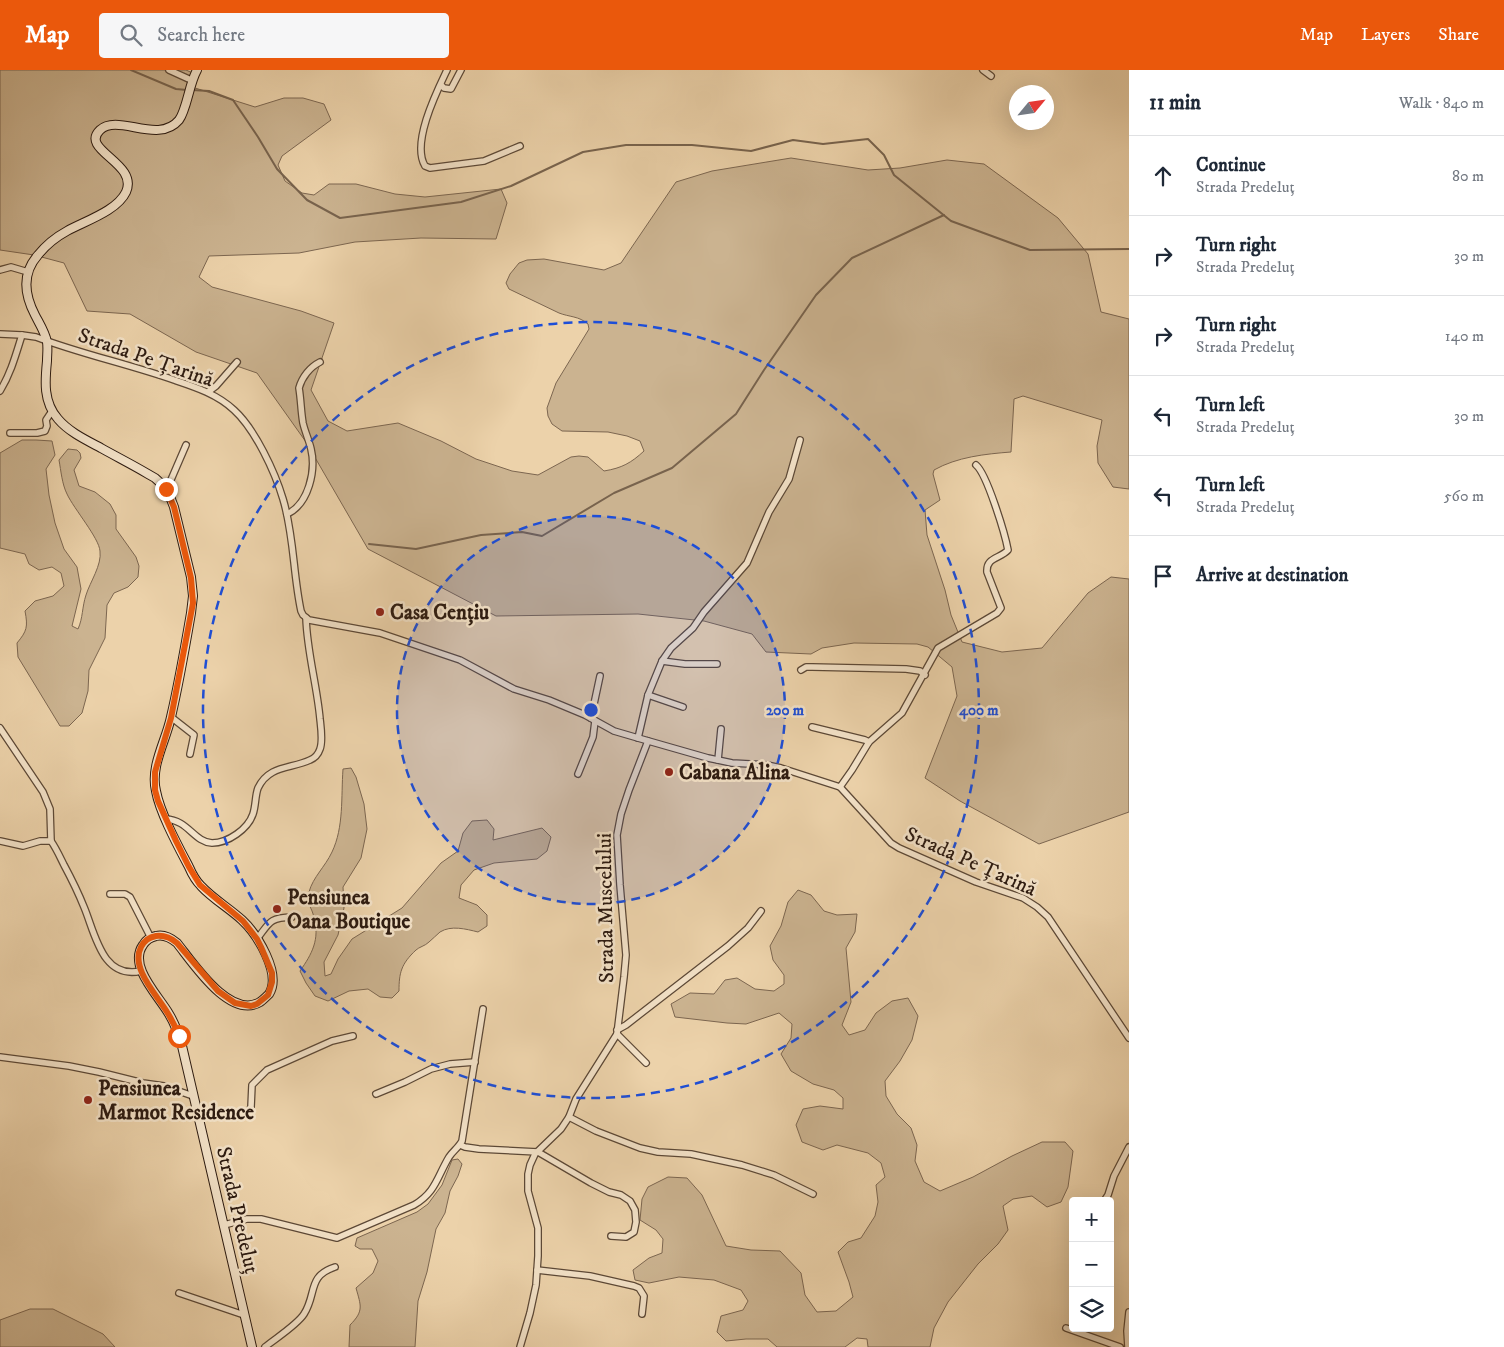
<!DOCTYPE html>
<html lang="en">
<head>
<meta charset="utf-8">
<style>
  :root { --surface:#fff; --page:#f6f6f7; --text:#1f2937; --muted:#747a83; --line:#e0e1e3; --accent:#ea580c }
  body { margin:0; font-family:"IM FELL DW Pica",serif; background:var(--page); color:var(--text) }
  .controls { position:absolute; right:15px; bottom:15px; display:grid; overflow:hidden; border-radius:5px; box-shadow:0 5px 20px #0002 }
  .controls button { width:45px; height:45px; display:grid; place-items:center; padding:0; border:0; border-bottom:1px solid var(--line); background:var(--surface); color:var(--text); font:25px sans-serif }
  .compass { position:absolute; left:1009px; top:15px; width:45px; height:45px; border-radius:50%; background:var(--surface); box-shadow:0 5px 20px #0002; rotate:61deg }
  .stop { position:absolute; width:15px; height:15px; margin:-11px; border:4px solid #ea580c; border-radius:50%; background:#fff }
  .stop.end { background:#ea580c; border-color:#fff; box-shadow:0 1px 5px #0008 }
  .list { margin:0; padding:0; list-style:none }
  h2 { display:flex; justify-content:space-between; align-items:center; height:65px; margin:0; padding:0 20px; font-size:21px }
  h2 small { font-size:16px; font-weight:400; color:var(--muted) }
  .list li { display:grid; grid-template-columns:32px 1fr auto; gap:15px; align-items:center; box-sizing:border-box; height:80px; padding:0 20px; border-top:1px solid var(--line) }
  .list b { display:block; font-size:19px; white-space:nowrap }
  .list p { margin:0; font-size:16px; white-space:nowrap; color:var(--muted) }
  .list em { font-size:16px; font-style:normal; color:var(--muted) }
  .icon { flex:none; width:28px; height:28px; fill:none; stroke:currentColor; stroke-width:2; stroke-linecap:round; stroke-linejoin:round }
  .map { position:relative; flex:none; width:1129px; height:1277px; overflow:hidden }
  header { display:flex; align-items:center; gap:30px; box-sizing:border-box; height:70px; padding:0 25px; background:var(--accent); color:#fff }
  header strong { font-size:24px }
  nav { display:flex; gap:28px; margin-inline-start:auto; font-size:18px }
  .search { width:350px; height:45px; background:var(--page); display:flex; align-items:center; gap:12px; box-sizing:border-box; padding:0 18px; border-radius:5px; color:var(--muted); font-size:19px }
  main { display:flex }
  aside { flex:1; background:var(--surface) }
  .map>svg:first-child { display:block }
  .green { fill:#cbb390; stroke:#7c6650 }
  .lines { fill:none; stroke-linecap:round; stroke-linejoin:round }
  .stream { stroke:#78634d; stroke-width:2 }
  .minor-casing { stroke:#5c4836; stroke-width:8 }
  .secondary-casing { stroke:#2c1a10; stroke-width:10 }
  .minor { stroke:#f3e2c8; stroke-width:5.5 }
  .secondary { stroke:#f3e2c8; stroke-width:8 }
  .route { stroke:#ea580c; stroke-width:6 }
  .ring { fill:none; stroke:#1d4ed8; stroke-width:2.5; stroke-dasharray:9 6 }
  .poi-dot { fill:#8f2418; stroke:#f3e2c8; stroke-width:2 }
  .labels { text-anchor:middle; stroke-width:5; stroke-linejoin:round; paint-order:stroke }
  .street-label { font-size:21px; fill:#2c1a10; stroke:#f3e2c8 }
  .poi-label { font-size:21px; font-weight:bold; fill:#2c1a10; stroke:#f3e2c8; text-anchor:start }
  .centre { fill:#1d4ed8; stroke:#f3e2c8; stroke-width:2.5 }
  .ring-label { font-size:15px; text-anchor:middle; font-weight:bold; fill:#1d4ed8; stroke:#f3e2c8; stroke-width:5; stroke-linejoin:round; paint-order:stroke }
</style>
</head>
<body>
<header>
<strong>Map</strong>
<div class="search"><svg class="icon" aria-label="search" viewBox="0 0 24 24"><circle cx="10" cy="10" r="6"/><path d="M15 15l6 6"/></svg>Search here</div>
<nav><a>Map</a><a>Layers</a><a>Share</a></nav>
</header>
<main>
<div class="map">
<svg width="1129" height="1277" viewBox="0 0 1129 1277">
  <rect width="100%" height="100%" fill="#ecd2aa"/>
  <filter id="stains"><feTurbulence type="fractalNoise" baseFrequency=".004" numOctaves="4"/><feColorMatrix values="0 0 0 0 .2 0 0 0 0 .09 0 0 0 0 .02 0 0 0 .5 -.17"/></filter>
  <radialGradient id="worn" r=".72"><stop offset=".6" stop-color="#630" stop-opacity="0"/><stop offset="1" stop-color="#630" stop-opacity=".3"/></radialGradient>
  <g class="green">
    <path d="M0 0H186L197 5 192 17 255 37 284 28H303L324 34 331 50 282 86 278 95 285 111 302 123 314 125 329 114H356L395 124 425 127 501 119 507 133 496 169 421 168 355 172 299 183 209 186 199 207 212 217 301 241 334 253 311 320 328 351 347 361 398 353 441 371 476 389 512 401 538 405 571 387 579 386 588 387 604 401C622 398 631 393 644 381L640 371 627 366 608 362 562 361 552 354 548 346 547 338 556 313 589 259 588 254C579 246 569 247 559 243 542 235 526 227 509 219L506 213 510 204 519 193 527 190 544 189 604 200 621 193 676 112 712 101 791 88 868 100 900 98 947 90 984 94 1058 148 1088 184 1101 242 1129 249V419L1113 417 1098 393 1097 376 1102 350 1023 326 1014 329 1011 382C985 384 957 387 934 400L933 404 940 430 925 440 927 465 945 520 951 545 962 572 1002 582 1042 578 1088 523 1111 507 1129 509V742L1039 774 960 731 925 708 957 626 952 597 928 577 917 574 854 573 822 578 811 584 766 582 752 564 704 551 638 544 496 546 368 479 306 372 257 303 196 282 130 244 87 241 64 193 34 185 0 180Z"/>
    <path d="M22 370H36L52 371 55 385 46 399 49 425 55 453 64 479 77 497 81 519 72 556 78 559C83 548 82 537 86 525 90 512 102 495 100 481 99 468 74 439 67 424 62 414 61 401 59 390L68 379 77 380 80 383 81 388 74 400 79 416 95 422 110 434 116 445V459L136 487 139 496 138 507 128 517 114 523 107 535 105 568 89 600 88 621 82 643 69 656H60L18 587 17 573C27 561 28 557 25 541L35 531 53 526 64 516 61 503 52 497 39 500 29 494 25 484 0 478V383Z"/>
    <path d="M351 698 356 707 364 734 367 759 361 788 343 817 344 838 338 865 324 892 325 906 331 904 338 889 352 869 402 838 441 793 458 781 463 763 472 751 487 750 494 759 493 770 542 758 551 767 547 781 537 789 494 793 474 800 461 815 459 828 477 835 487 845V856L478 862C466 859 451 855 440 862 436 865 433 869 429 872 425 876 419 877 416 880 401 894 399 903 399 921L392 928 380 927 368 919 349 921 328 931 315 926 306 913 300 901C312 884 320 869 314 848 312 836 306 836 309 822 313 807 325 797 332 782 344 757 341 727 343 699Z"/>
    <polygon points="798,820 811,825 824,841 837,845 857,844 855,862 846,878 851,932 842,955 849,965 865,960 876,943 892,931 908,928 918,946 912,970 900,991 885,1011 886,1026 897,1044 911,1058 917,1075 915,1091 924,1112 940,1121 973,1107 1012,1086 1042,1072 1065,1072 1073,1081 1068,1117 1061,1132 1047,1137 1032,1126 1013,1129 1003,1136 1008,1160 998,1174 978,1194 948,1232 934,1258 930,1277 868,1277 867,1269 857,1268 845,1277 777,1277 768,1269 746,1269 726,1271 717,1262 721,1246 743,1240 748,1231 741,1220 714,1210 679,1207 649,1213 635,1210 633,1200 649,1188 662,1183 663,1169 656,1160 640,1150 642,1129 648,1117 668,1107 687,1108 702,1125 726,1176 751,1180 780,1181 801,1203 805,1225 817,1242 836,1241 853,1227 849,1212 838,1182 848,1172 861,1168 875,1146 878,1132 876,1115 885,1107 881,1093 868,1083 837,1075 823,1080 802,1072 796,1055 803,1039 820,1036 843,1039 843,1028 834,1020 813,1014 791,1001 781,984 791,968 792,954 779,943 746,954 727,953 675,947 671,934 690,923 714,924 725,910 737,908 755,919 774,921 784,914 784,905 773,890 770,876 781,856 788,832"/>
    <path d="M458 1089 462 1094 458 1106 450 1121 445 1143 436 1159 427 1202 418 1231 415 1277H349L350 1255C364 1241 361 1236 356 1218L373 1203 378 1191 372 1179H360L355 1176 357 1168 417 1142 428 1134 442 1115 452 1090Z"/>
    <polygon points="30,1239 53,1239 103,1264 115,1277 0,1277 0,1250"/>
  </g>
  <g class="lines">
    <g class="stream">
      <polyline points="131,0 176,19 187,20"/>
      <polyline points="192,20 209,21 233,30 258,67 277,99 307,130 340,148 461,132 511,116 583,82 626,75 692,75 751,81 793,70 823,74 868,69 884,85 894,105 951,151 1030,180 1129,179"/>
      <polyline points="369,474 416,479 481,465 522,462 542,466 614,423 672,398 736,344 764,300 816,225 852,188 944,145"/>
    </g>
    <g class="minor-casing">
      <g id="minor">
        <polyline points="169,0 191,10"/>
        <path d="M447 0C437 21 411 73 425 96L430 98 484 91 520 76"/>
        <polyline points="983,0 991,6"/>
        <polyline points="441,15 444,18 451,19 461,0"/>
        <polyline points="0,200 11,197 28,202"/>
        <path d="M0 264 22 265 36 267C81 284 128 294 174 310 195 317 217 324 234 340 255 359 275 402 283 429 294 465 293 504 301 541L303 545 309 550 380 563 460 590 514 619 549 630 585 645 614 661 638 668 708 688 732 693 767 695 781 698 840 717 891 773 899 778 976 812 1023 828 1037 837 1048 847 1129 968"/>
        <path d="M0 321C11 303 16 284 22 265"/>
        <polyline points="208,322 216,316 237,292"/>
        <polyline points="10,363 37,363 45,361 47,356 46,350 52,341"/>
        <polyline points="167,419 186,375"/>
        <path d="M287 444C309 434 316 400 311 379 309 370 305 362 303 353 301 342 301 330 299 318 302 307 310 297 320 292"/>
        <polyline points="662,591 685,594 717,594"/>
        <polyline points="801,600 806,597 812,597 906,599 920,601 925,605"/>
        <polyline points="648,625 683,637"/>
        <polyline points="171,647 194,665 190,684"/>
        <polyline points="591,648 600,606"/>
        <polyline points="812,657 865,670 869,672"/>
        <polyline points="0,658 43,722 50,739 51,771"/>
        <polyline points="638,668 648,625 662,591 671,578 693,558 704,542 747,493 769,442 789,409 800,370"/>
        <polyline points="718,690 721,659"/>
        <polyline points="578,704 593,667 595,651"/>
        <path d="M840 717 852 700 869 672 902 643 938 578 997 543 1001 538 987 502C986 487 1000 489 1008 480 1005 464 987 404 976 395"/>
        <path d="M166 749C188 750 194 772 212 773 228 773 248 759 253 744 256 735 255 726 258 718 269 695 291 699 310 690 315 688 318 685 320 679 323 671 321 658 320 649 317 615 307 582 306 548"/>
        <path d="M0 771 23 776 40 771H51C56 778 60 787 64 795 71 808 78 822 84 837 95 863 102 910 141 901"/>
        <polyline points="110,824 125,824 130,827 151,868"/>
        <path d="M257 869C270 852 269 848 292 847"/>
        <polyline points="617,960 626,955 728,876 748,858 761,841"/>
        <polyline points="617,964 646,993"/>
        <polyline points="0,987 69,996 99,1002 143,1013 164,1016 193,1026"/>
        <polyline points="376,1024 405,1012 431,999 450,994 475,992"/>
        <polyline points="249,1041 251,1037 252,1015 267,1000 332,971 353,966"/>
        <polyline points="569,1047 596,1061 640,1078 658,1082 691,1084 742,1095 774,1105 813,1124"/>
        <polyline points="460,1075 465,1077 479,1079 538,1082 591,1113 609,1122 621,1125 630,1131 635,1140 636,1152 634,1162 626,1167 611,1166"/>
        <polyline points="1104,1131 1108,1125 1114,1106 1129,1077"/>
        <path d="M224 1155 247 1149H261L337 1168 414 1135C436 1122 437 1107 449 1087 453 1081 459 1077 462 1071L483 939"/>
        <polyline points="537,1200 590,1206 634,1216 639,1218 644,1226 642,1244"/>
        <polyline points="179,1223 244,1245"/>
        <polyline points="1066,1258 1120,1277"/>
        <path d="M265 1277C276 1268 297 1255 304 1244 317 1224 307 1206 335 1197"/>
        <polyline points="520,1277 530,1243 536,1215 538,1186 538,1158 528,1121 528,1104 530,1095 535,1084 561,1059 569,1047 576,1029 617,964 624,907 626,885 620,815 617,765 621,744 629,720 648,671"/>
        <polyline points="1128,1277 1127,1261 1129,1242"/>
      </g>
    </g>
    <g class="secondary-casing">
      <path id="secondary" d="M197 0C189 14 187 39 179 50 158 75 118 43 100 60 79 80 139 93 126 122 117 141 85 151 67 161 56 167 46 175 38 185 22 203 24 224 35 245 39 253 45 262 47 272 48 278 47 285 47 291 45 311 43 332 58 349 69 362 86 370 101 378 117 387 133 395 148 404L155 408 167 419 174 437 191 507 193 526 191 543C185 578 179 613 171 647 166 671 150 696 156 721 160 743 178 776 189 797 192 804 196 811 201 816 213 829 229 838 242 850 257 864 282 904 269 924 266 927 263 930 260 932 230 950 193 893 177 873 171 868 164 864 156 866 151 867 146 870 143 875 128 896 158 925 169 944 175 954 179 965 182 976L252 1277"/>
    </g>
    <use href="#minor" class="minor"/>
    <use href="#secondary" class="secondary"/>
  </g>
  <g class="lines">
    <path class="route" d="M166 419 174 437 191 508 193 533 171 648 155 702V720L158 731 176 771 189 797 200 815 243 851 257 869 261 877 272 903V912L268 925 257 934 251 936 235 933 218 921 177 873C171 868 165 865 156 866 150 867 144 871 141 877 130 898 157 925 167 942 172 950 176 958 179 966"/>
  </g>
  <circle cx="591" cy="640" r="194" fill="#1d4ed8" fill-opacity=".12"/>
  <g class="ring">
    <circle cx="591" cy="640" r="194"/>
    <circle cx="591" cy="640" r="388"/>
  </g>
  <g class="poi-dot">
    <circle cx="380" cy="542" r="5"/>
    <circle cx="669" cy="702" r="5"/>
    <circle cx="277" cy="839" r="5"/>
    <circle cx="88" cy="1030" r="5"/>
  </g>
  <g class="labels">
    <g class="street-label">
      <text transform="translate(146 287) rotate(19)" y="7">Strada Pe Țarină</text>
      <text transform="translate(971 791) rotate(24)" y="7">Strada Pe Țarină</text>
      <text transform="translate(605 838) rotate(-91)" y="7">Strada Muscelului</text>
      <text transform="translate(238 1140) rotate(77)" y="7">Strada Predeluț</text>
    </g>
    <g class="poi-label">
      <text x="390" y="549">Casa Cențiu</text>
      <text x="679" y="709">Cabana Alina</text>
      <text x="287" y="834">Pensiunea<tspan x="287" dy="24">Oana Boutique</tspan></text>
      <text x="98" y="1025">Pensiunea<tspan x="98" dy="24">Marmot Residence</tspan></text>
    </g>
  </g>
  <circle cx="591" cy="640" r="8" class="centre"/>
  <g class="ring-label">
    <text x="785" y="645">200 m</text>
    <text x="979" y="645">400 m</text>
  </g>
  <rect width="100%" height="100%" filter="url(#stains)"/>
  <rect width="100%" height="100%" fill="url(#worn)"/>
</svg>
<div class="controls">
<button>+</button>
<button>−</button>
<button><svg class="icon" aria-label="layers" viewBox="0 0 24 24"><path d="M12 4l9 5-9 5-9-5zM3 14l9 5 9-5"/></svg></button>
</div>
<svg class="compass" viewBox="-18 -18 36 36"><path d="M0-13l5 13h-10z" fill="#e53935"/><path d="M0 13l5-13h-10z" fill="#747a83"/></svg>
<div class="stop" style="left:179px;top:966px"></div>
<div class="stop end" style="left:166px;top:419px"></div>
</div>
<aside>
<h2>11 min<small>Walk · 840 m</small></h2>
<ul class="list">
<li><svg class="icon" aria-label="ahead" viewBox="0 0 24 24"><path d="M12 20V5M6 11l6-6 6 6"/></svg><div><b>Continue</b><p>Strada Predeluț</p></div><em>80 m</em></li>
<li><svg class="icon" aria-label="right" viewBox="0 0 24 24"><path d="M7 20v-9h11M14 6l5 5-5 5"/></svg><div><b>Turn right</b><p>Strada Predeluț</p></div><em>30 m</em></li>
<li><svg class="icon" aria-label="right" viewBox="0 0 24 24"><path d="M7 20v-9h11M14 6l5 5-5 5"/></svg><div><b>Turn right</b><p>Strada Predeluț</p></div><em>140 m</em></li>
<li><svg class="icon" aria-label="left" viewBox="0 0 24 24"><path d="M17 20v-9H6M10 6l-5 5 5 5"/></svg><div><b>Turn left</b><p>Strada Predeluț</p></div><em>30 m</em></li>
<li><svg class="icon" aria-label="left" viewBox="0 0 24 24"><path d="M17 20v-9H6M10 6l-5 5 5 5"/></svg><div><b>Turn left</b><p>Strada Predeluț</p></div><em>560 m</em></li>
<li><svg class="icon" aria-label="arrive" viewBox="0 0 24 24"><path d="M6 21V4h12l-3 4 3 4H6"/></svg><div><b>Arrive at destination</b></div></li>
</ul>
</aside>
</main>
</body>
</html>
